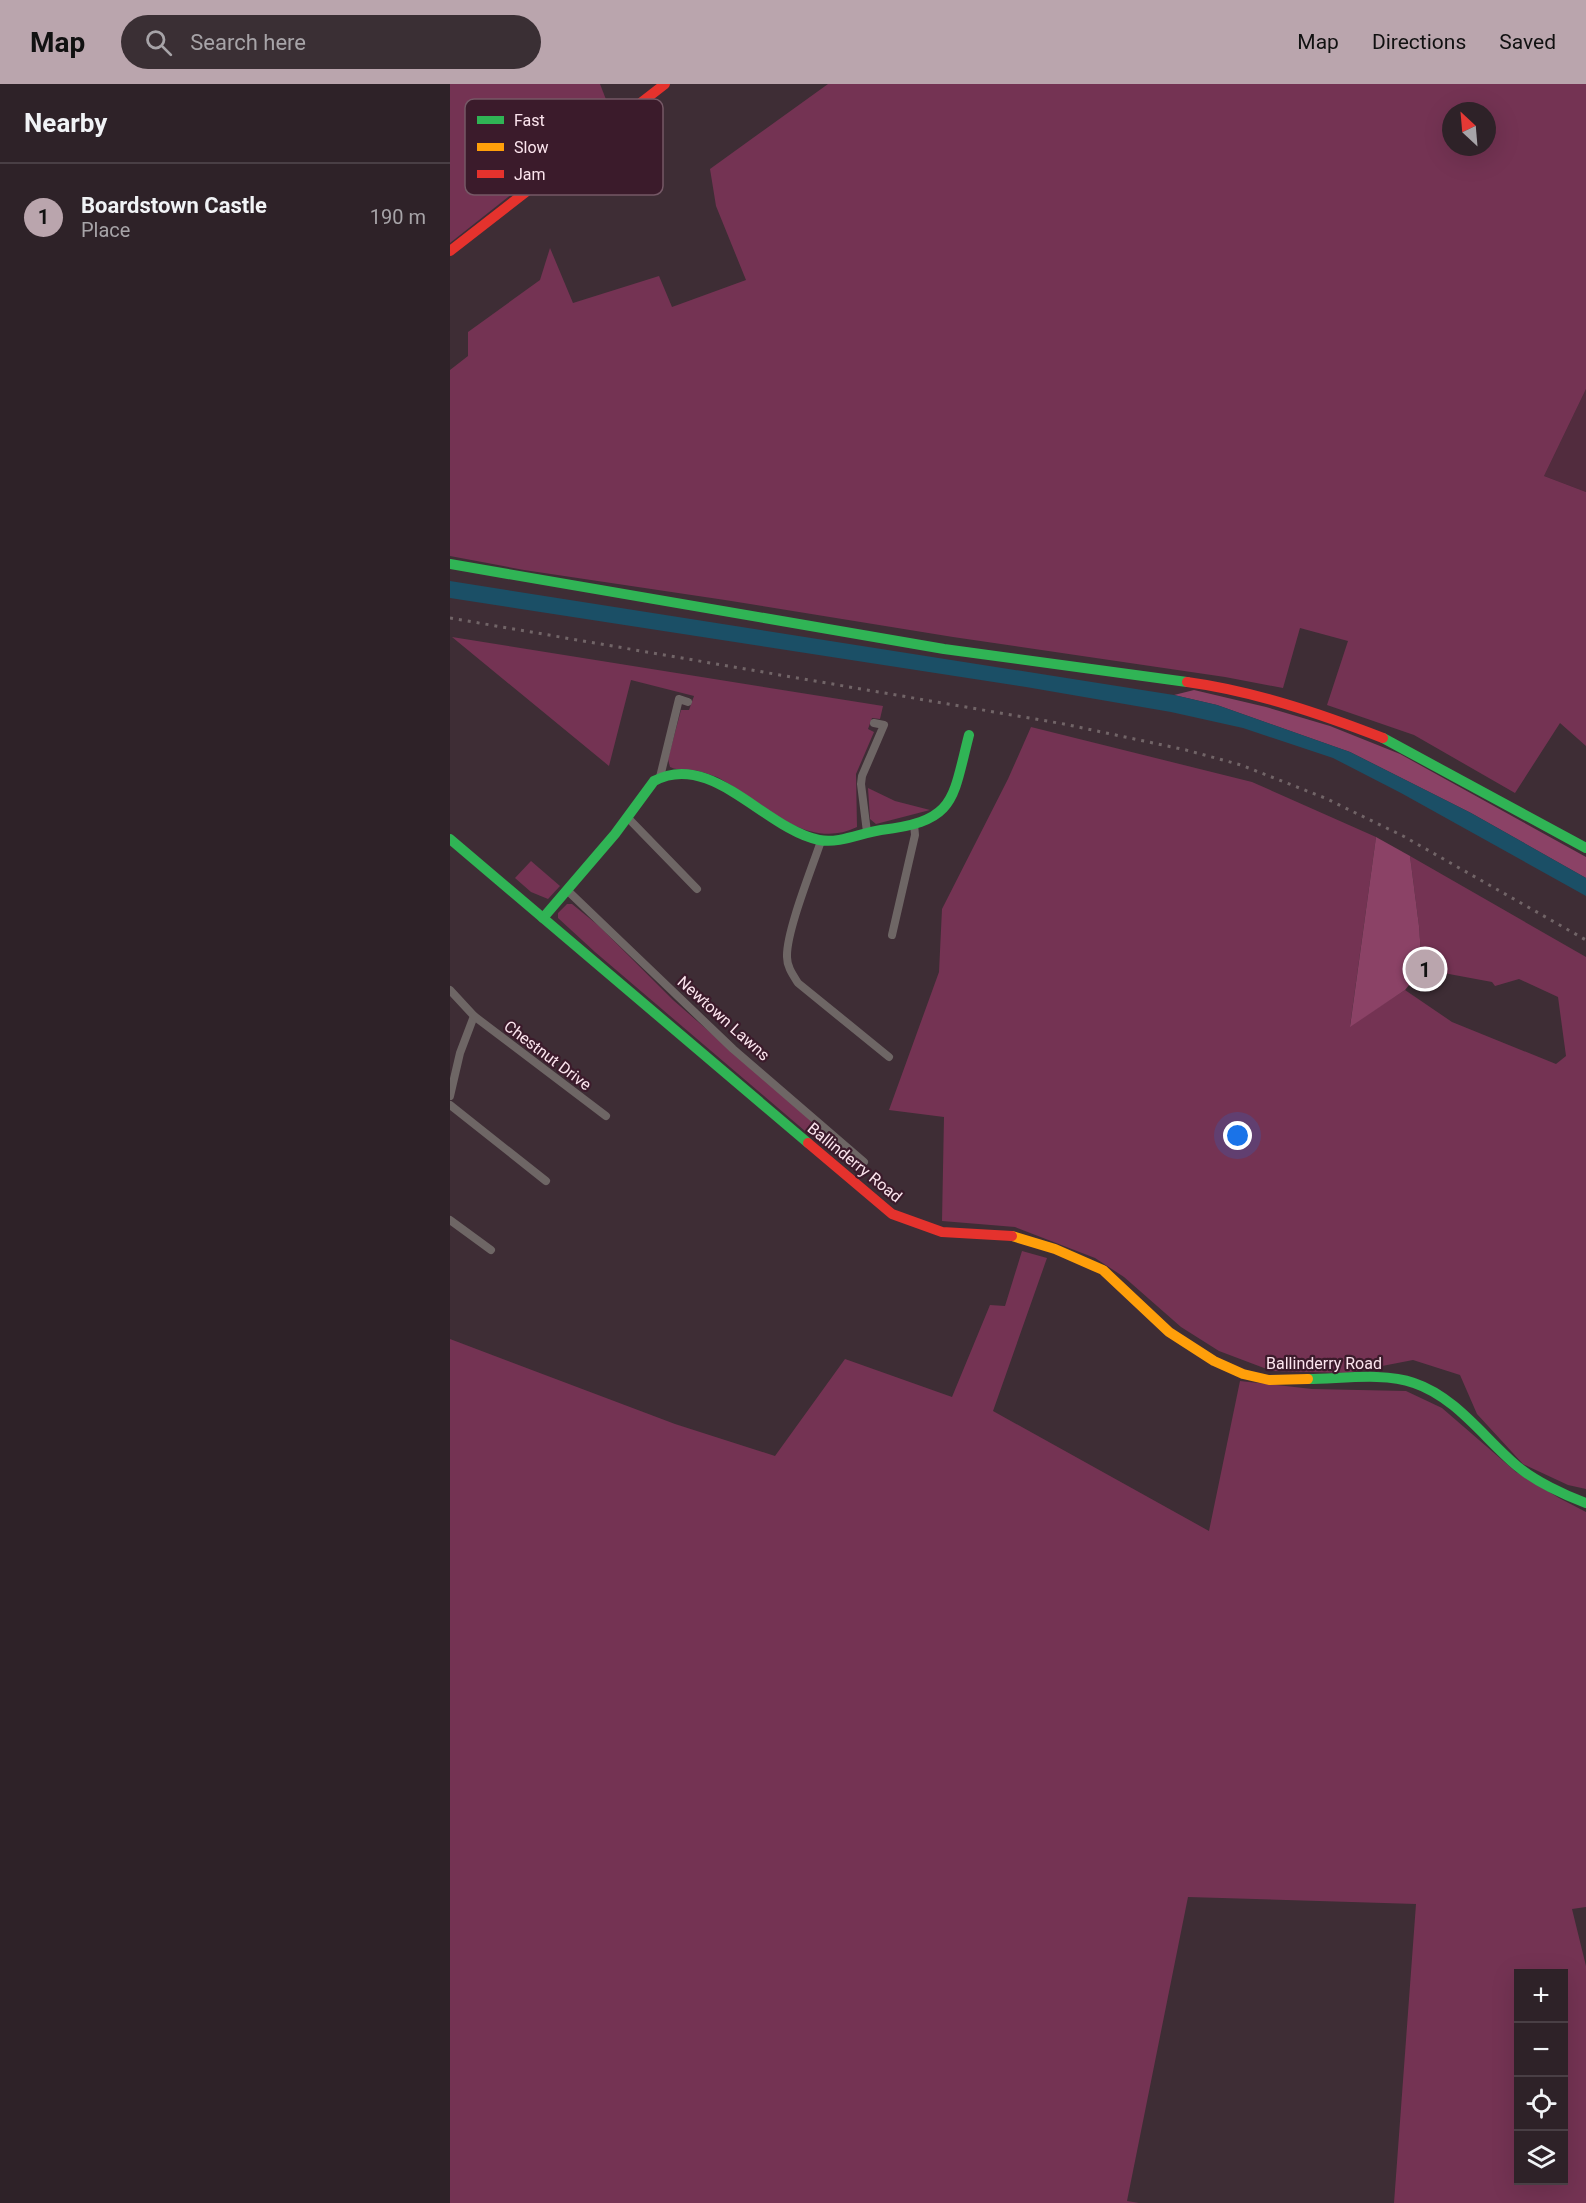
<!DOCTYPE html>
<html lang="en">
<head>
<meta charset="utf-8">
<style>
  :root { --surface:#2e2228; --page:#3a2f34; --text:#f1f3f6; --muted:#a7a4a8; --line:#493f45; --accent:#baa5ad }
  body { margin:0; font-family:Roboto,sans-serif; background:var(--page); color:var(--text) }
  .controls { position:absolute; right:18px; bottom:18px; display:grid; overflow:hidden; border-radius:0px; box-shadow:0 6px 24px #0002 }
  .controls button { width:54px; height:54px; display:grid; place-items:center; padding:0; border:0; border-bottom:2px solid var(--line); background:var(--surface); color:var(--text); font:30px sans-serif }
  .compass { position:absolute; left:992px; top:18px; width:54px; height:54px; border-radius:50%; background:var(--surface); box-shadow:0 6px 24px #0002; rotate:334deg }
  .you { position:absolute; left:788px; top:1052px; width:21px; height:21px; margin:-15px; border:4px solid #fff; border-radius:50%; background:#1a73e8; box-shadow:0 0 0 9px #1a73e833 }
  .badge { display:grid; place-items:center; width:39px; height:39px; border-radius:50%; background:var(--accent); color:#111; font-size:20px; font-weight:700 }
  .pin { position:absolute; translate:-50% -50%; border:3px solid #fff; box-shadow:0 2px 6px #0006 }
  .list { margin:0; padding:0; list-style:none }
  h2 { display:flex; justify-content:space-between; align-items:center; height:78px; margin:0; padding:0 24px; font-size:26px }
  h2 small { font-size:20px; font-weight:400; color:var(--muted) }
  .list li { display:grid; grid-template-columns:39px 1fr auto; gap:18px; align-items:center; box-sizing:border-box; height:108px; padding:0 24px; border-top:2px solid var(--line) }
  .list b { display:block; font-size:22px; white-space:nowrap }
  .list p { margin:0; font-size:20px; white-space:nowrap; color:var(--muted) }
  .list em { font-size:20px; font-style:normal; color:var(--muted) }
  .icon { flex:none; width:33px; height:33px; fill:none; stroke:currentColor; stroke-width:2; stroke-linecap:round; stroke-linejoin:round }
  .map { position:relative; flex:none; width:1136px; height:2119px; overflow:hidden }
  header { display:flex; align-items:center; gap:36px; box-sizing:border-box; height:84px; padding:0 30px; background:var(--accent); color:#111 }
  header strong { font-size:28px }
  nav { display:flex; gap:33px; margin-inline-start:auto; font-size:21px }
  .search { width:420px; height:54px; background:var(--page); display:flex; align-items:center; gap:15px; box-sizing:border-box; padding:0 21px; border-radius:33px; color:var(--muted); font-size:22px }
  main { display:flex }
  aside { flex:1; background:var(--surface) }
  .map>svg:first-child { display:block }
  .built { fill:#522c3e }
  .green { fill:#743353; fill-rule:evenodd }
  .forest { fill:#8b4266 }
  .water { fill:#1b4f66 }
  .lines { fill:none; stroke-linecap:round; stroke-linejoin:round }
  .street { stroke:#6e6665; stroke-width:8 }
  .fast { stroke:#30b455; stroke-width:10 }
  .slow { stroke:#ff9f0a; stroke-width:10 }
  .jam { stroke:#e5322d; stroke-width:10 }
  .rail { stroke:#716467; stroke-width:3; stroke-dasharray:3 6; stroke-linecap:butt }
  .labels { text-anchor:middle; stroke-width:4.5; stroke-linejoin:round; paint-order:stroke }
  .street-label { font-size:16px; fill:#fce5ee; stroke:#3b1b2b }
  .key { fill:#3b1b2b; stroke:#755866; stroke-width:1.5 }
  .key-label { font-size:16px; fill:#fce5ee }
</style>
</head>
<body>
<header>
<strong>Map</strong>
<div class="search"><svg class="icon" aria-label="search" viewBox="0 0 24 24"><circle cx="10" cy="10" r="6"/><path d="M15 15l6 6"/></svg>Search here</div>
<nav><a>Map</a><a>Directions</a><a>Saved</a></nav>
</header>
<main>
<aside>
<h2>Nearby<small></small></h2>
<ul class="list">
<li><span class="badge">1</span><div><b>Boardstown Castle</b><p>Place</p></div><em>190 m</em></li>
</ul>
</aside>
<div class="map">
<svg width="1136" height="2119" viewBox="0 0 1136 2119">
  <rect width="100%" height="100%" fill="#3e2d35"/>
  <polygon class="built" points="1136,305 1136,408 1094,392"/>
  <g class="green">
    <polygon points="0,0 150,0 162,31 0,159"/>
    <path d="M378 0H1136V305L1094 392 1136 408V662L1110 639 1065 709 964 651 877 621 898 557 850 544 833 604 775 593 503 553 275 516 74 486 0 472V286L18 272V248L90 196 100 164 123 219 209 192 222 223 296 196 266 122 260 85ZM1001 27H1037V63H1001Z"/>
    <path d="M2 553 433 622 430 635 422 634 418 645 424 648 406 690 407 743C356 768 311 717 269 694 262 691 251 687 243 686 234 685 228 687 220 683L218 675 231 626H239L244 612 181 596 159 682Z"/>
    <polygon points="581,643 802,698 926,753 900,942 955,906 1002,938 1106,980 1116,972 1108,913 1069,895 1045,902 1042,898 972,885 969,842 960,772 1136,873 1136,1405 1118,1401 1073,1380 1027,1330 1010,1291 963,1276 896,1289 822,1287 769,1267 731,1243 674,1193 645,1174 565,1143 492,1137 494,1033 439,1026 489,888 492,825 558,695"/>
    <polygon points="418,704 445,717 480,726 426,740 420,735"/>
    <polygon points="81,777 110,802 98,815 81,808 65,794"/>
    <polygon points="117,820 122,820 149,842 223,916 363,1038 355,1047 145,868 108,834 108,829"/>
    <path d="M572 1167 597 1174 543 1327 759 1447 790 1297 862 1305 956 1307 992 1324 1066 1388 1109 1414 1136 1428V1823L1122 1825 1136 1882V2119H944L966 1820 738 1813 677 2117 689 2119H0V1255L225 1340 325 1372 395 1275 502 1313 540 1221 555 1222ZM1068 1890H1114V2096H1068Z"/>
  </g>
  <g class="forest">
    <polygon points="744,606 816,623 880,642 950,670 1136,773 1136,794 1021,729 900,668 767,621 724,611"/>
    <polygon points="926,753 960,772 969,842 972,885 955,906 900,943"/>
  </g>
  <polygon class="water" points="0,497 724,611 767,621 900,668 1021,729 1136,794 1136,812 951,709 883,674 793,644 721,628 576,603 0,514"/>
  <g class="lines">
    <g class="street">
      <polyline points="210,693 229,615 238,618"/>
      <polyline points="178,734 247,805"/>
      <polyline points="417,748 411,700 412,692 434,641 424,639"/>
      <path d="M371 757C362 784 336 848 337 873 337 883 343 891 348 899L439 973"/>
      <polyline points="118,807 283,965 414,1078"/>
      <polyline points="442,851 465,751 464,740"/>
      <polyline points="0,906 24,932 10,969 0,1012"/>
      <polyline points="24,932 156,1032"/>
      <polyline points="0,1021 96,1097"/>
      <polyline points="0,1136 41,1166"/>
    </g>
    <g class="fast">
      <polyline points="0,480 494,565 737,598"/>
      <polyline points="933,654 1136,764"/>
      <polyline points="0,755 358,1059"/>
      <path d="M93 834 165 750 204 697C261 666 315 745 369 756 389 760 411 749 431 746 506 737 502 717 519 651"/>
      <path d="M858 1295C890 1295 934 1288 964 1299 1006 1313 1034 1354 1067 1382 1085 1397 1114 1411 1136 1419"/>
    </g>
    <polyline class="slow" points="562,1152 605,1165 653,1186 719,1248 764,1277 793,1290 819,1296 858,1295"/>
    <g class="jam">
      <polyline points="0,167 215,0"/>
      <path d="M737 598C804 607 871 630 933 654"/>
      <polyline points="358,1059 442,1130 492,1148 562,1152"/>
    </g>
    <polyline class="rail" points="0,534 614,640 736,666 791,681 875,714 953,752 1136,856"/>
  </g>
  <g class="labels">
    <g class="street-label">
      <text transform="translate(274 934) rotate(42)" y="6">Newtown Lawns</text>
      <text transform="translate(98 971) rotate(37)" y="6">Chestnut Drive</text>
      <text transform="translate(405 1078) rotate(39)" y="6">Ballinderry Road</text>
      <text x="874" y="1285">Ballinderry Road</text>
    </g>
  </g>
  <rect x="15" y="15" width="198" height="96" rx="9" class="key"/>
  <rect x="27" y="32" width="27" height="8" fill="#30b455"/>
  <rect x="27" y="59" width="27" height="8" fill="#ff9f0a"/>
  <rect x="27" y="86" width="27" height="8" fill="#e5322d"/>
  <g class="key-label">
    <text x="64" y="42">Fast</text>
    <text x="64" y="69">Slow</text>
    <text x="64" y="96">Jam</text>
  </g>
</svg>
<div class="controls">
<button>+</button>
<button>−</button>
<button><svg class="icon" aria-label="locate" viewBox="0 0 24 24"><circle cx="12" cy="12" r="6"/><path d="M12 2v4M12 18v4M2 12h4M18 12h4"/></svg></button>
<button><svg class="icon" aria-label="layers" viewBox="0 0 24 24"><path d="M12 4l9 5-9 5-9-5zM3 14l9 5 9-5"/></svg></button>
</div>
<svg class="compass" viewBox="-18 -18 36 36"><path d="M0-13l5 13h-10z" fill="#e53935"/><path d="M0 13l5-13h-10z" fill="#a7a4a8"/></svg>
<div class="you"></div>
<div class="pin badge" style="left:975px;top:885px">1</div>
</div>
</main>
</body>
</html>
